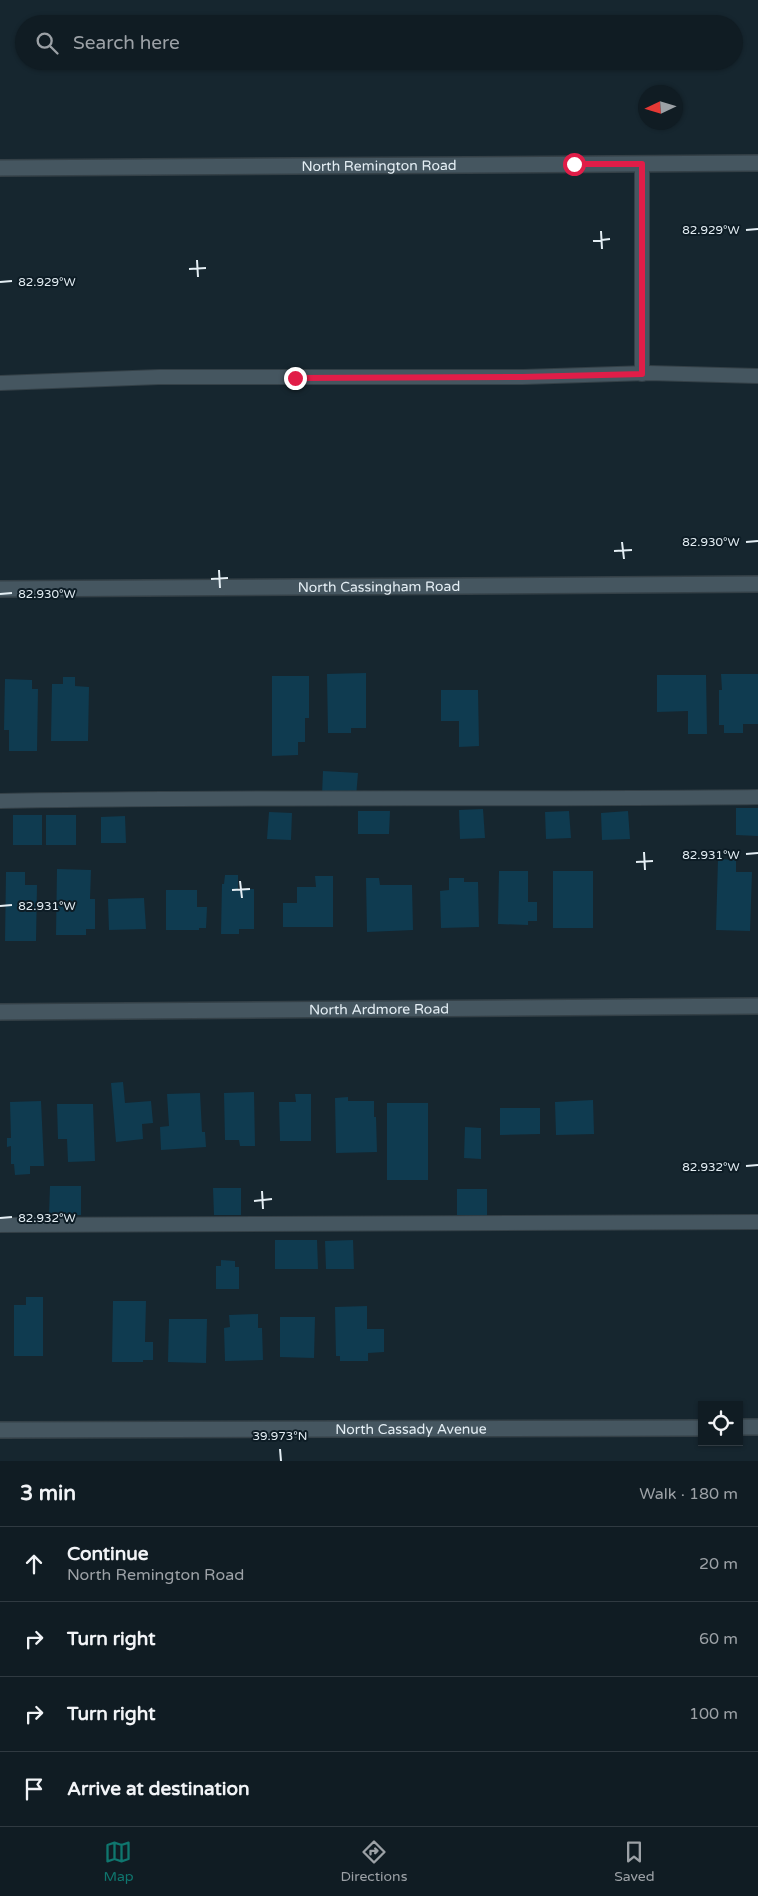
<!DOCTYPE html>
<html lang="en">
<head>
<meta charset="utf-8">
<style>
  :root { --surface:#101c23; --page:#1e2930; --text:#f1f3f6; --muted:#9ca1a6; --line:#303a41; --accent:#0f766e }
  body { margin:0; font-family:"Varela Round",sans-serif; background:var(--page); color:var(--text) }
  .controls { position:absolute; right:15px; bottom:15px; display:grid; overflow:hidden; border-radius:0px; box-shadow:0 1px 4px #0004 }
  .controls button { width:45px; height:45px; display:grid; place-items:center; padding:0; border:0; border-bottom:1px solid var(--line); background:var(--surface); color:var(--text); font:25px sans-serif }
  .compass { position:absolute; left:638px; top:85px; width:45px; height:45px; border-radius:50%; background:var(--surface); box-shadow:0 1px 4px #0004; rotate:266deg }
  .stop { position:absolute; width:15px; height:15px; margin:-11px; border:4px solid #e11d48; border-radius:50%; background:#fff }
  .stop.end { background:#e11d48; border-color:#fff; box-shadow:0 1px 5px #0008 }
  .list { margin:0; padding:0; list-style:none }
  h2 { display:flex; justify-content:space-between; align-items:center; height:65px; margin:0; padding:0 20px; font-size:21px }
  h2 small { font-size:16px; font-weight:400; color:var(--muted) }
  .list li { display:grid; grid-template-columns:32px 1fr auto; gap:15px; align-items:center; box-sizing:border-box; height:75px; padding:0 20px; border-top:1px solid var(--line) }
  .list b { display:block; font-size:19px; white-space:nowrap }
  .list p { margin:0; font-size:16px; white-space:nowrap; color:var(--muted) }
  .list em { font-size:16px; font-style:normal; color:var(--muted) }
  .icon { flex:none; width:28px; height:28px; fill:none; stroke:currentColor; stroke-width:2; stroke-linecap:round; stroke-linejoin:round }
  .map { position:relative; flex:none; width:758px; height:1461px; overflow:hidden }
  .search { position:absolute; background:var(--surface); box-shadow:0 1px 4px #0004; left:15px; right:15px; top:15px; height:55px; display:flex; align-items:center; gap:12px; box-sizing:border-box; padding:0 18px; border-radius:28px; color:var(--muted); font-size:19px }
  .sheet { height:365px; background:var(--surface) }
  nav { display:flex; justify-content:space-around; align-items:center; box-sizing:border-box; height:70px; border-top:1px solid var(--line); background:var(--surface); font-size:14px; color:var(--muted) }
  nav a { display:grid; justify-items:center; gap:2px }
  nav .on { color:var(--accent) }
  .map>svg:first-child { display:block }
  .building { fill:#0f3b50 }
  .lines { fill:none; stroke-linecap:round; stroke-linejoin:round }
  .lane-casing { stroke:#344047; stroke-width:16 }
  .street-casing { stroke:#344047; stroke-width:18 }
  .secondary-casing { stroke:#344047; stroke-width:18 }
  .lane { stroke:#455660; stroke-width:14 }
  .street { stroke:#455660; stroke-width:15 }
  .secondary { stroke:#455660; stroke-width:15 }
  .route { stroke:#e11d48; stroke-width:6 }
  .ticks { fill:none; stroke:#e4eef4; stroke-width:2 }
  .labels { text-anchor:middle; stroke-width:4; stroke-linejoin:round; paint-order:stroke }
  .street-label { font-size:14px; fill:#e4eef4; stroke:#0d1c25 }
  .ticks-label { font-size:12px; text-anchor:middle; fill:#e4eef4; stroke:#0d1c25; stroke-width:4; stroke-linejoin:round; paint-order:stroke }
</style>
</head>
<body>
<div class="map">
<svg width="758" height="1461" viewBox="0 0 758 1461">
  <rect width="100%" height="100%" fill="#16262f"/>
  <g class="building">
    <polygon points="366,673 366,728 351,728 351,733 328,733 327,674"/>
    <polygon points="721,674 758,674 758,724 743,724 743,733 724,733 724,725 719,725 719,690 722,690"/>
    <polygon points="657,675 706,675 707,734 688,734 688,711 657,712"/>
    <polygon points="272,676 309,676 309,718 305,718 305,742 298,742 298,755 272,756"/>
    <polygon points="63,677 75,677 75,686 89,687 88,741 51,741 52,684 63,684"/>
    <polygon points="5,679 32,680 32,689 38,689 37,751 9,751 9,730 4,730"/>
    <polygon points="441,690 478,690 479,746 459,747 459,721 441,721"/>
    <polygon points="323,771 358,773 356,797 322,795"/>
    <polygon points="736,808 758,808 758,836 736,835"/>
    <polygon points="483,809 485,838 460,839 459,810"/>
    <polygon points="358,811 390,811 389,834 358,834"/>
    <polygon points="569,811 571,838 546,839 545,812"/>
    <polygon points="628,811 630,839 602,840 601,813"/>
    <polygon points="269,812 292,813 291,840 267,839"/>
    <rect x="13" y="815" width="29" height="30"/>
    <rect x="46" y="815" width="30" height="30"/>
    <polygon points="125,816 126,843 101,843 101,817"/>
    <polygon points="718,859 736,860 736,872 752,872 750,931 716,930"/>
    <polygon points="57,869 91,870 90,899 95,899 95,929 86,929 86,935 56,935"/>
    <polygon points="499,871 528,871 528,902 537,902 537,921 528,921 528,925 498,924"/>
    <rect x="553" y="871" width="40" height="57"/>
    <polygon points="6,872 25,872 25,885 37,885 36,941 5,941"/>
    <polygon points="225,875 238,875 238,889 254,889 254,929 239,929 239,934 221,934 222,884 224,884"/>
    <polygon points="315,876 333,876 333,927 283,927 283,903 297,903 297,887 316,887"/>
    <polygon points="366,878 379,878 380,885 412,885 413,930 367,932"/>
    <polygon points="449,878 464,878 464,882 478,882 479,927 441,928 440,891 449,890"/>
    <polygon points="166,890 197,890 197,907 207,907 206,928 199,928 199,930 166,930"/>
    <polygon points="144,898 146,929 109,930 108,899"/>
    <polygon points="123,1082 125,1103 151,1101 153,1123 142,1124 143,1139 116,1142 111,1083"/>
    <polygon points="254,1092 255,1146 240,1146 239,1140 225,1140 224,1093"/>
    <polygon points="200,1093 202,1132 205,1132 206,1147 161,1150 160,1127 169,1126 167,1094"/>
    <polygon points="295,1094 311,1094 311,1141 280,1141 279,1102 296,1102"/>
    <polygon points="348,1097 348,1101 374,1101 374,1117 376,1117 377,1152 336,1153 335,1098"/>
    <polygon points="593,1100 594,1134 556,1135 555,1102"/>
    <polygon points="41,1101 44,1166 30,1166 30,1174 15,1175 14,1164 11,1164 11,1146 7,1147 7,1138 11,1138 10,1102"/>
    <rect x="387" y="1103" width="41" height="77"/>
    <polygon points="57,1104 93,1104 95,1161 68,1162 67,1139 58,1139"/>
    <polygon points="500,1108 540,1108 540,1134 500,1135"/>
    <polygon points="465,1127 481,1128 481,1159 464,1158"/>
    <polygon points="50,1186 81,1186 81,1215 49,1215"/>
    <polygon points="213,1188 241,1188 241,1215 214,1215"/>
    <polygon points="457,1189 487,1189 487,1216 457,1215"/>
    <polygon points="275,1240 317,1240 318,1269 275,1269"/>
    <polygon points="353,1240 354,1269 326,1269 325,1241"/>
    <polygon points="221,1260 235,1261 235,1267 239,1267 239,1289 216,1289 216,1266 221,1266"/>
    <polygon points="26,1297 43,1297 43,1356 14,1356 14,1305 26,1305"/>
    <polygon points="113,1301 146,1301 145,1342 153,1342 153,1360 143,1360 143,1362 112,1362"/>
    <polygon points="367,1306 367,1329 384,1329 384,1352 368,1353 368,1361 340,1361 340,1356 336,1356 335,1307"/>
    <polygon points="258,1314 258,1328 262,1328 263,1360 225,1361 224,1328 230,1327 229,1315"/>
    <polygon points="280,1317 315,1317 314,1358 280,1357"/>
    <polygon points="169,1319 207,1319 206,1363 168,1362"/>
  </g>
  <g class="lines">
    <g class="lane-casing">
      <g id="lane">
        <polyline points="642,164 642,374"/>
        <polyline points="0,383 159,377 523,377 648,373 758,376"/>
        <path d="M0 801C253 796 505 800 758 797"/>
        <polyline points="0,1225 758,1222"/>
      </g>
    </g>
    <g class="street-casing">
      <g id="street">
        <path id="s1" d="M0 168 758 163"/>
        <path id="s2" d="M0 589 758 584"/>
        <path id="s3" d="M0 1012 758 1006"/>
      </g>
    </g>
    <g class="secondary-casing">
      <g id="secondary">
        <polyline points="739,1427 758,1427"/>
        <path id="s4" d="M0 1430 702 1428"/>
      </g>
    </g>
    <use href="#lane" class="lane"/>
    <use href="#street" class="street"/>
    <use href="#secondary" class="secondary"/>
  </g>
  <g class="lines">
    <polyline class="route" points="295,378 522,377 642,374 642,164 574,164"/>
  </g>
  <path class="ticks" d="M746 230 758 229M601 231 602 249M593 241 610 239M197 260 198 277M189 269 206 268M0 282 12 281M622 542 624 559M746 542 758 541M614 551 632 550M219 570 220 588M211 579 228 578M0 594 12 593M644 852 645 870M746 854 758 853M636 862 653 861M240 881 242 898M232 890 250 889M0 906 12 905M746 1166 758 1165M262 1191 263 1209M254 1201 272 1199M0 1218 12 1217M280 1449 281 1461"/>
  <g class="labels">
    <g class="street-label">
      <text dy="5" stroke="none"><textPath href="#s1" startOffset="379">North Remington Road</textPath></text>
      <text dy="5" stroke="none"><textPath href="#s2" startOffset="379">North Cassingham Road</textPath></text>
      <text dy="5" stroke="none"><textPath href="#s3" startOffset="379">North Ardmore Road</textPath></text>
      <text dy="5" stroke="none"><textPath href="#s4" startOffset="411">North Cassady Avenue</textPath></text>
    </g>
  </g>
  <g class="ticks-label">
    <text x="711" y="234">82.929°W</text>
    <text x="47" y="286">82.929°W</text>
    <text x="711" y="546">82.930°W</text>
    <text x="47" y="598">82.930°W</text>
    <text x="711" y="859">82.931°W</text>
    <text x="47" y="910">82.931°W</text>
    <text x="711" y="1171">82.932°W</text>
    <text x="47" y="1222">82.932°W</text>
    <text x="280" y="1440">39.973°N</text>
  </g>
</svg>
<div class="controls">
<button><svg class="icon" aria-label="locate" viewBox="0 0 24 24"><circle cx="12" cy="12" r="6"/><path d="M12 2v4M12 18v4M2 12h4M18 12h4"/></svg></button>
</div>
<svg class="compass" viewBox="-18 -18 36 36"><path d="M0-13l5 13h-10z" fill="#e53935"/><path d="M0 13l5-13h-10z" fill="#9ca1a6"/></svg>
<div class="stop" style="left:574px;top:164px"></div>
<div class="stop end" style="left:295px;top:378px"></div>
<div class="search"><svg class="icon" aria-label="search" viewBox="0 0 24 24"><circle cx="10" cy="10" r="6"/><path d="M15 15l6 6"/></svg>Search here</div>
</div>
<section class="sheet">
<h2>3 min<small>Walk · 180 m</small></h2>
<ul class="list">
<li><svg class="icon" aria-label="ahead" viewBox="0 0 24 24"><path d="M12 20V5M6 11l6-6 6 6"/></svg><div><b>Continue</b><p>North Remington Road</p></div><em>20 m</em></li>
<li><svg class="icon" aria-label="right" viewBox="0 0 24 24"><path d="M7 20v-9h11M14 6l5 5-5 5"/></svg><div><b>Turn right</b></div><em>60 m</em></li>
<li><svg class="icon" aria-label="right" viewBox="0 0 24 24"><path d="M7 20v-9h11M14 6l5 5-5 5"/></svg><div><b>Turn right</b></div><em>100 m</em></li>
<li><svg class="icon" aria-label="arrive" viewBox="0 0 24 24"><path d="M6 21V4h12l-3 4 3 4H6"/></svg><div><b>Arrive at destination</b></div></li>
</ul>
</section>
<nav>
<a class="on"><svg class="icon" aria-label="map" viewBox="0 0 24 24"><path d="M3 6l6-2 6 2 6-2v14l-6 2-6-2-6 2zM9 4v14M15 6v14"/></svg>Map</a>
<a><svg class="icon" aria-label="directions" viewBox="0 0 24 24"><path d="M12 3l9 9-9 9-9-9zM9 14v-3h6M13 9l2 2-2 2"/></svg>Directions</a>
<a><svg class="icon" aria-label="saved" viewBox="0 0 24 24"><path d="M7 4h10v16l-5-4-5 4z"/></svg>Saved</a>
</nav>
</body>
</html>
